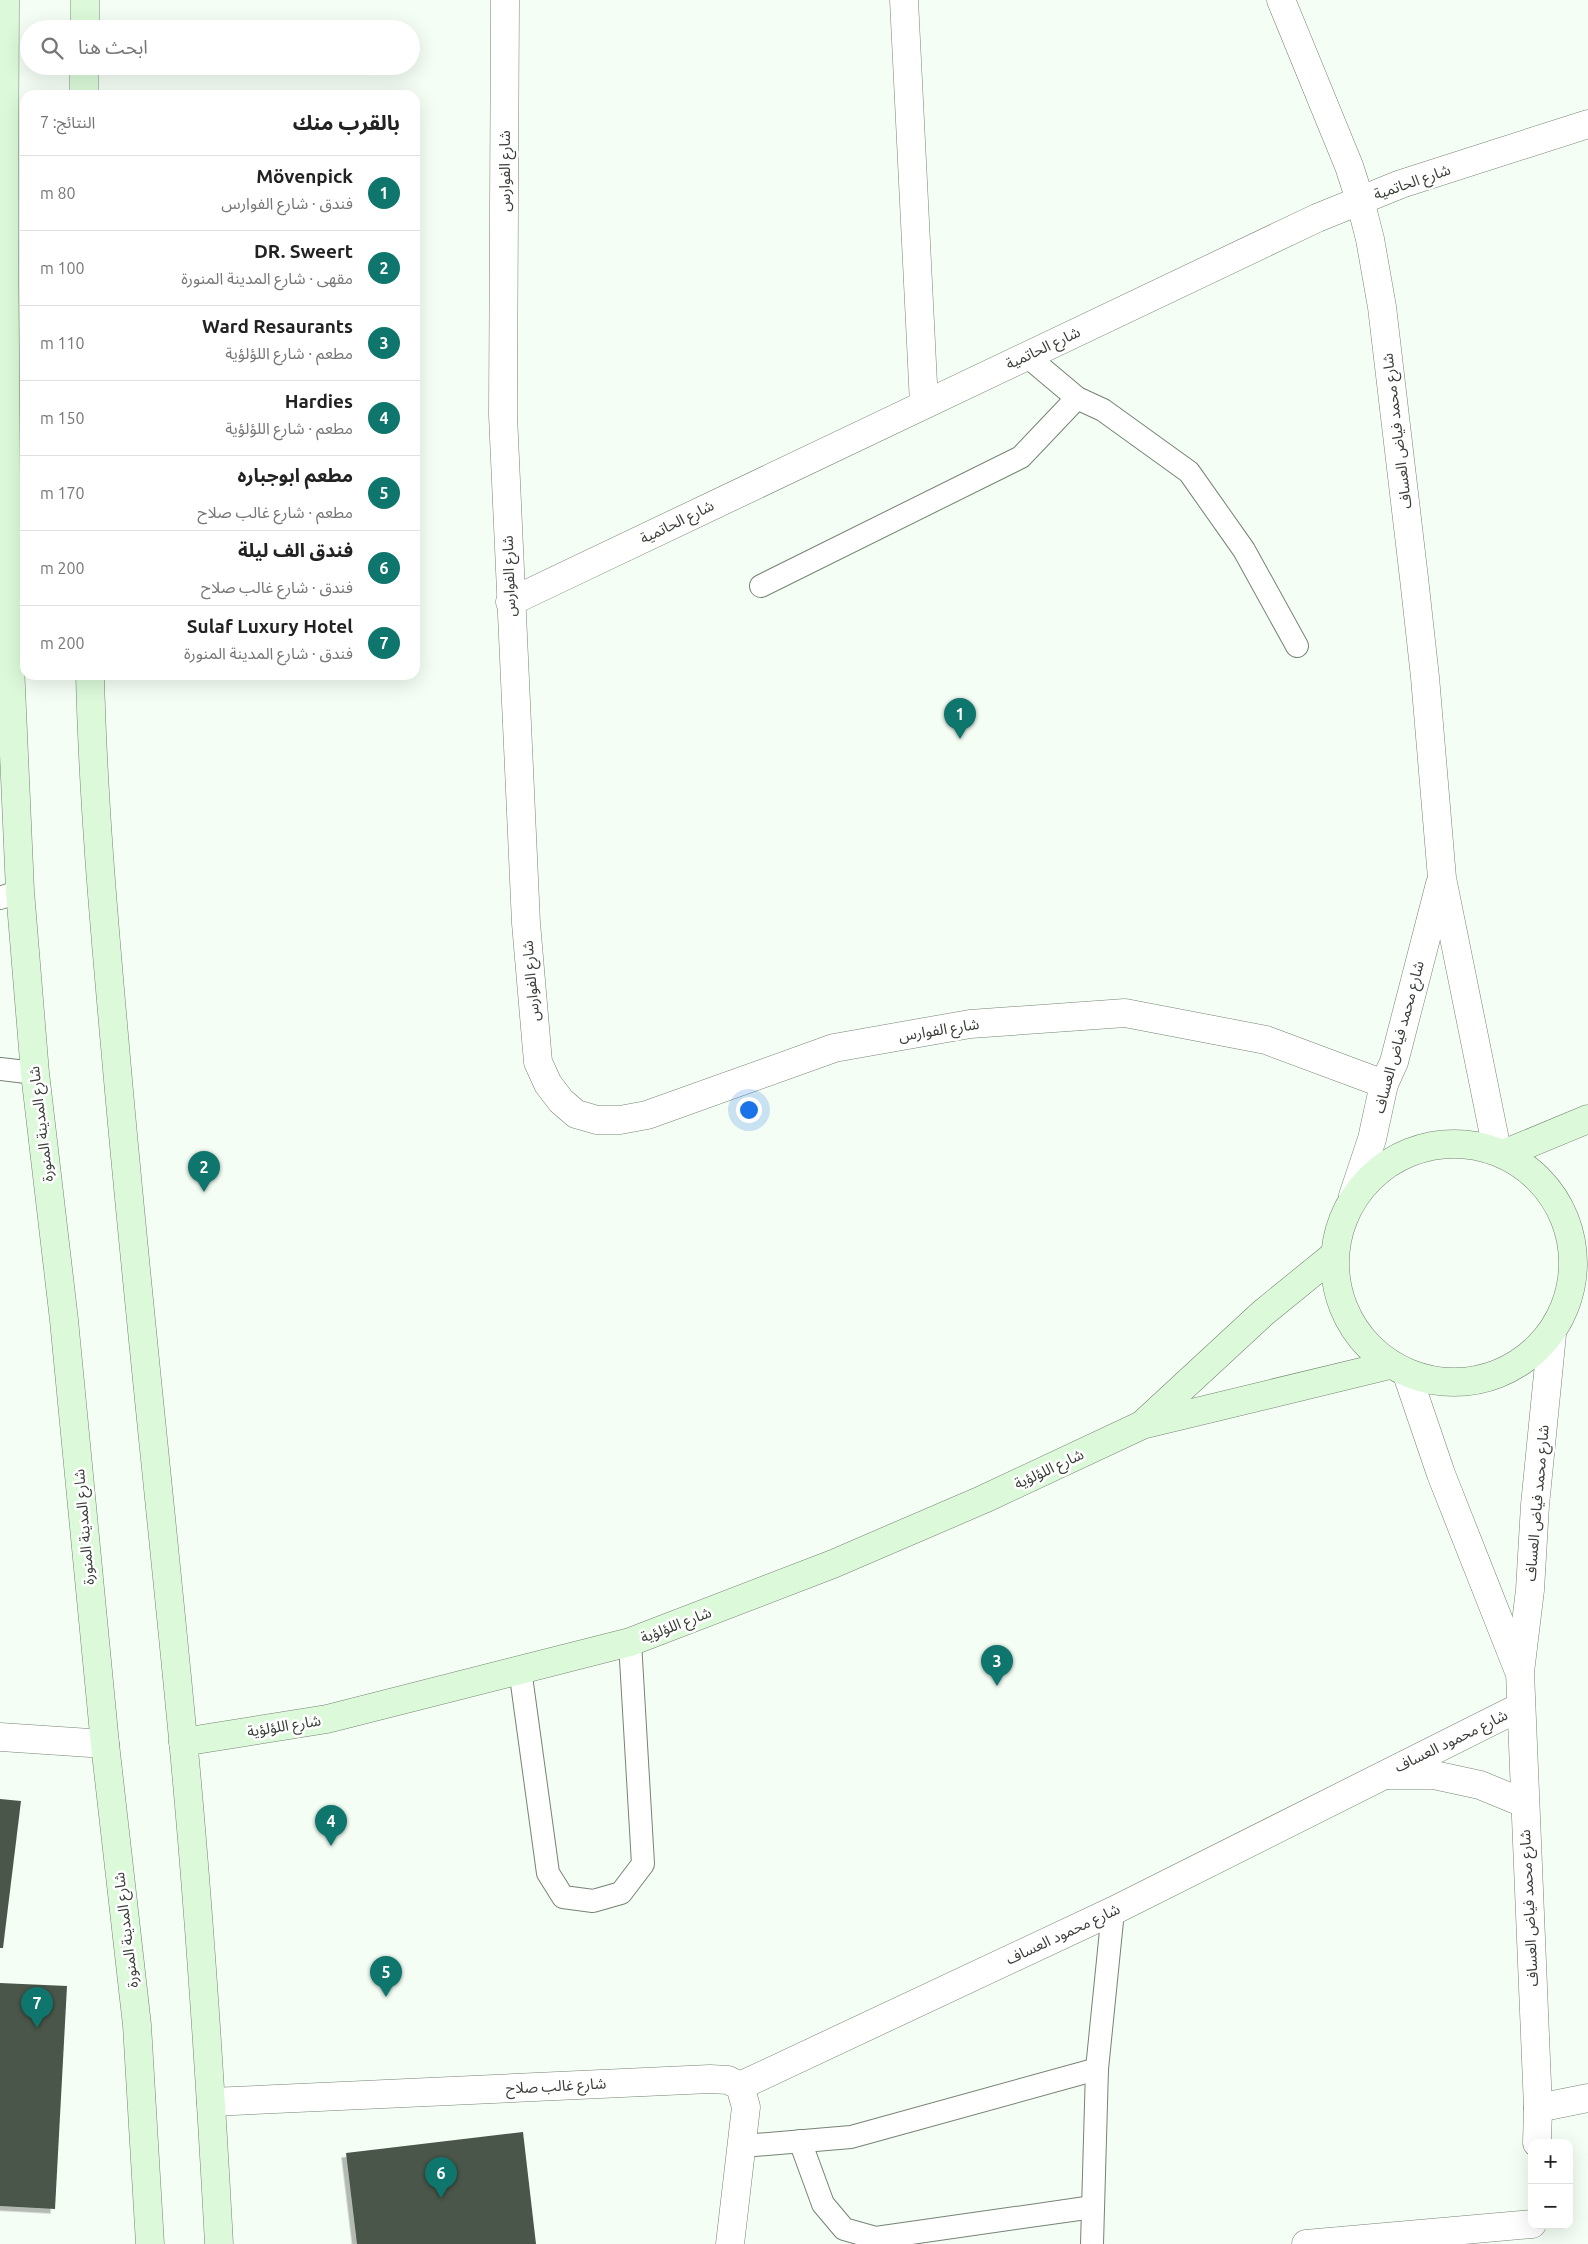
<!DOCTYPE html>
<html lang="ar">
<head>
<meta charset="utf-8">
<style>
  :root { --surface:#fff; --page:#f6f6f6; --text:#222; --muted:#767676; --line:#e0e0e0; --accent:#0f766e }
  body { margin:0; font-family:Ubuntu,"Noto Sans Arabic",sans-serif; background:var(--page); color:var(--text); direction:rtl }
  .controls { position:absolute; right:15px; bottom:15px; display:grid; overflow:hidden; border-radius:10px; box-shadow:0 5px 20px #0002 }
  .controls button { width:45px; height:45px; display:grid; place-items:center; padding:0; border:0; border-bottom:1px solid var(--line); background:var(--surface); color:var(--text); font:25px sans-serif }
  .you { position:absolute; left:748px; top:1109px; width:18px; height:18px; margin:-12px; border:4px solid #fff; border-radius:50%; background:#1a73e8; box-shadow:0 0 0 8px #1a73e833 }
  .badge { display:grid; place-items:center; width:32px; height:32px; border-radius:50%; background:var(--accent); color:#fff; font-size:16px; font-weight:700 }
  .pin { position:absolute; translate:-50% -41px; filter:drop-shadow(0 1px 2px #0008) }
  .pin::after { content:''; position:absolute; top:26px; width:18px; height:15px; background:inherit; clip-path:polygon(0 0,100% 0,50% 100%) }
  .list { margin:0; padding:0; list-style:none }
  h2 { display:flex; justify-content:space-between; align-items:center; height:65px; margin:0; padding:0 20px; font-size:21px }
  h2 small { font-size:16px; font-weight:400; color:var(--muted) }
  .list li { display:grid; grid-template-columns:32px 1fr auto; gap:15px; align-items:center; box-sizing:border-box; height:75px; padding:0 20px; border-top:1px solid var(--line) }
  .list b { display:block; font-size:19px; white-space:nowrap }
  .list p { margin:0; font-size:16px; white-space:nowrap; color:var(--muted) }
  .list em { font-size:16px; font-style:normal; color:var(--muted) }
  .icon { flex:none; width:28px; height:28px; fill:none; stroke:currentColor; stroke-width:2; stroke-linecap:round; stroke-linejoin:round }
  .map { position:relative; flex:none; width:1588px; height:2244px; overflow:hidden; direction:ltr }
  .search { position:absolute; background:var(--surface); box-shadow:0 5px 20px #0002; left:20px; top:20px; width:400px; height:55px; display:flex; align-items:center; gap:12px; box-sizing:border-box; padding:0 18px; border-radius:28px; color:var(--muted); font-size:19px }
  .panel { position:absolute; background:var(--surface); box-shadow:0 5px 20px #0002; left:20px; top:90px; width:400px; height:590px; border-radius:15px; direction:rtl }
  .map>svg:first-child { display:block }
  .building { fill:#495648; filter:url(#shadow) }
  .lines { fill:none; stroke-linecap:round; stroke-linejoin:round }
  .lane-casing { stroke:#758374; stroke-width:24 }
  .street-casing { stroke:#758374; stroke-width:29 }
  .secondary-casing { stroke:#758374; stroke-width:29 }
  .lane { stroke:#fff; stroke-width:22 }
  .street { stroke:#fff; stroke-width:28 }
  .secondary { stroke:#dcfada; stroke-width:28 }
  .labels { text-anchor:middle; stroke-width:5; stroke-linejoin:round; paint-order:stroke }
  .street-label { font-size:15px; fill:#383e37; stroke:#fff }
</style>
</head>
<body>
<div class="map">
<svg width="1588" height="2244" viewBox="0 0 1588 2244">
  <defs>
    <filter id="shadow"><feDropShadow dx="-4.5" dy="4.5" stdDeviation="0" flood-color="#0004"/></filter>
  </defs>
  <rect width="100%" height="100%" fill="#f5fef4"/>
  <g class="building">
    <polygon points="0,1799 21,1801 3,1948 0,1948"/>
    <polygon points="0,1983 67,1986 55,2209 0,2206"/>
    <polygon points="523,2132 536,2244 357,2244 346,2153"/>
  </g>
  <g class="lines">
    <g class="lane-casing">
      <g id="lane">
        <polyline points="1027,356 1077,398 1103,410 1189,472 1244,550 1297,646"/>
        <polyline points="761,586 1021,457 1077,398"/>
        <polyline points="0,898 20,891"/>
        <polyline points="0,1069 35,1073"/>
        <polyline points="520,1669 548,1873 563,1897 593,1901 621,1893 643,1864 630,1642"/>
        <polyline points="800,2141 823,2204 844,2229 876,2238 1093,2207"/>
        <polyline points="743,2146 851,2137 1097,2069"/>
        <polyline points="1092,2244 1097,2069 1113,1911"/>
      </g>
    </g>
    <g class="street-casing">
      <g id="street">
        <polyline points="505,0 503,415 526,923 538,1062 548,1084 561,1101 576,1114 597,1120 620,1120 647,1115 834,1048 970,1024 1125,1013 1266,1040 1384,1084"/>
        <polyline points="904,0 924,404"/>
        <polyline points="1281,0 1349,166 1360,200 1370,239 1382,307 1414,578 1425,677 1442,878 1497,1150"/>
        <polyline points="510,602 1317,218 1401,184 1588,124"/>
        <polyline points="1353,1196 1372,1139 1384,1084 1394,1062 1440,884"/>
        <polyline points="1407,1374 1441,1474 1518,1669"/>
        <polyline points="0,1737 105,1744"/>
        <polyline points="1387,1775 1434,1775 1480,1785 1524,1803"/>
        <polyline points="740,2086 1113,1911 1520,1707"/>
        <polyline points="211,2102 710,2079 728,2080 740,2086 746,2107 730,2244"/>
        <polyline points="1538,2108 1588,2098"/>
        <polyline points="1537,2143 1538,2108 1520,1672 1530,1590 1535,1505 1552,1334"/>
        <polyline points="1306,2244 1532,2224"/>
      </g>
    </g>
    <g class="secondary-casing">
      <g id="secondary">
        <polyline points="5,0 4,223 7,596 20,891 35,1073 64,1320 105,1744 137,2025 150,2244"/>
        <polyline points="85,29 85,0"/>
        <polyline points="84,95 84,66"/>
        <path d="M90 675C93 799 104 923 115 1046 135 1277 161 1508 183 1739 199 1907 210 2076 219 2244"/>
        <circle cx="1454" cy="1263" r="119"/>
        <polyline points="1506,1153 1588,1119"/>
        <polyline points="1143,1424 1263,1313 1333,1256"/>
        <polyline points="183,1742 327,1719 630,1642 833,1564 984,1499 1142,1425 1390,1365"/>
      </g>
    </g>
    <use href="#lane" class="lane"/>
    <use href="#street" class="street"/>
    <use href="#secondary" class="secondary"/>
  </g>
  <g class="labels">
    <g class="street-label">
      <text transform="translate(505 171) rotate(-90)" y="5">شارع الفوارس</text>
      <text transform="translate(1412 182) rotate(-19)" y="5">شارع الحاتمية</text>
      <text transform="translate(1043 348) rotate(-25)" y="5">شارع الحاتمية</text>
      <text transform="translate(1397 431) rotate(-97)" y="5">شارع محمد فياض العساف</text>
      <text transform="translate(677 522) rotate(-26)" y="5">شارع الحاتمية</text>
      <text transform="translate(509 576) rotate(-92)" y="5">شارع الفوارس</text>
      <text transform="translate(531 981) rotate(-95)" y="5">شارع الفوارس</text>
      <text transform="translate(939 1030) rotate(-9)" y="5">شارع الفوارس</text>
      <text transform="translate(1399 1037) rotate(-75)" y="5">شارع محمد فياض العساف</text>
      <text transform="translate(41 1124) rotate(-97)" y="5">شارع المدينة المنورة</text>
      <text transform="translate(1049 1469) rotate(-25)" y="5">شارع اللؤلؤية</text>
      <text transform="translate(1537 1503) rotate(-85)" y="5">شارع محمد فياض العساف</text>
      <text transform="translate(84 1527) rotate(-95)" y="5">شارع المدينة المنورة</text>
      <text transform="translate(676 1625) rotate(-21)" y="5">شارع اللؤلؤية</text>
      <text transform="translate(284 1726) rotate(-9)" y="5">شارع اللؤلؤية</text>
      <text transform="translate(1451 1741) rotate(-26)" y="5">شارع محمود العساف</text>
      <text transform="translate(1529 1908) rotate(-93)" y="5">شارع محمد فياض العساف</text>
      <text transform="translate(126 1930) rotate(-97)" y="5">شارع المدينة المنورة</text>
      <text transform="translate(1063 1934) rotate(-25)" y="5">شارع محمود العساف</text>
      <text transform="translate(556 2086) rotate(-3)" y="5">شارع غالب صلاح</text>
    </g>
  </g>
</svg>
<div class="controls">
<button>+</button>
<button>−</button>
</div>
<div class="you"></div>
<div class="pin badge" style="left:960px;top:739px">1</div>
<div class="pin badge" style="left:204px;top:1192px">2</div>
<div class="pin badge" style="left:997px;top:1686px">3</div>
<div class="pin badge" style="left:331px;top:1846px">4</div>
<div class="pin badge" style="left:386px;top:1997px">5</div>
<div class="pin badge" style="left:441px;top:2198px">6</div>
<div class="pin badge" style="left:37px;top:2028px">7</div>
<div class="search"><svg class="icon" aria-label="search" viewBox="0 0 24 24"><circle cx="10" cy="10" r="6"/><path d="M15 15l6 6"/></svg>ابحث هنا</div>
<section class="panel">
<h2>بالقرب منك<small>النتائج: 7</small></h2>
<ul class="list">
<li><span class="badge">1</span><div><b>Mövenpick</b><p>فندق · شارع الفوارس</p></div><em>80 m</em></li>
<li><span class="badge">2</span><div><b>DR. Sweert</b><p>مقهى · شارع المدينة المنورة</p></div><em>100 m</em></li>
<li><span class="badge">3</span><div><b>Ward Resaurants</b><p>مطعم · شارع اللؤلؤية</p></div><em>110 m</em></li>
<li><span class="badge">4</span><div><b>Hardies</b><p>مطعم · شارع اللؤلؤية</p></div><em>150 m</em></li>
<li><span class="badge">5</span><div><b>مطعم ابوجباره</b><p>مطعم · شارع غالب صلاح</p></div><em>170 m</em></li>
<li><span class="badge">6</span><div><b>فندق الف ليلة</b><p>فندق · شارع غالب صلاح</p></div><em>200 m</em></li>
<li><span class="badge">7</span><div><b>Sulaf Luxury Hotel</b><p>فندق · شارع المدينة المنورة</p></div><em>200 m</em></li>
</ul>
</section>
</div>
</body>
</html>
